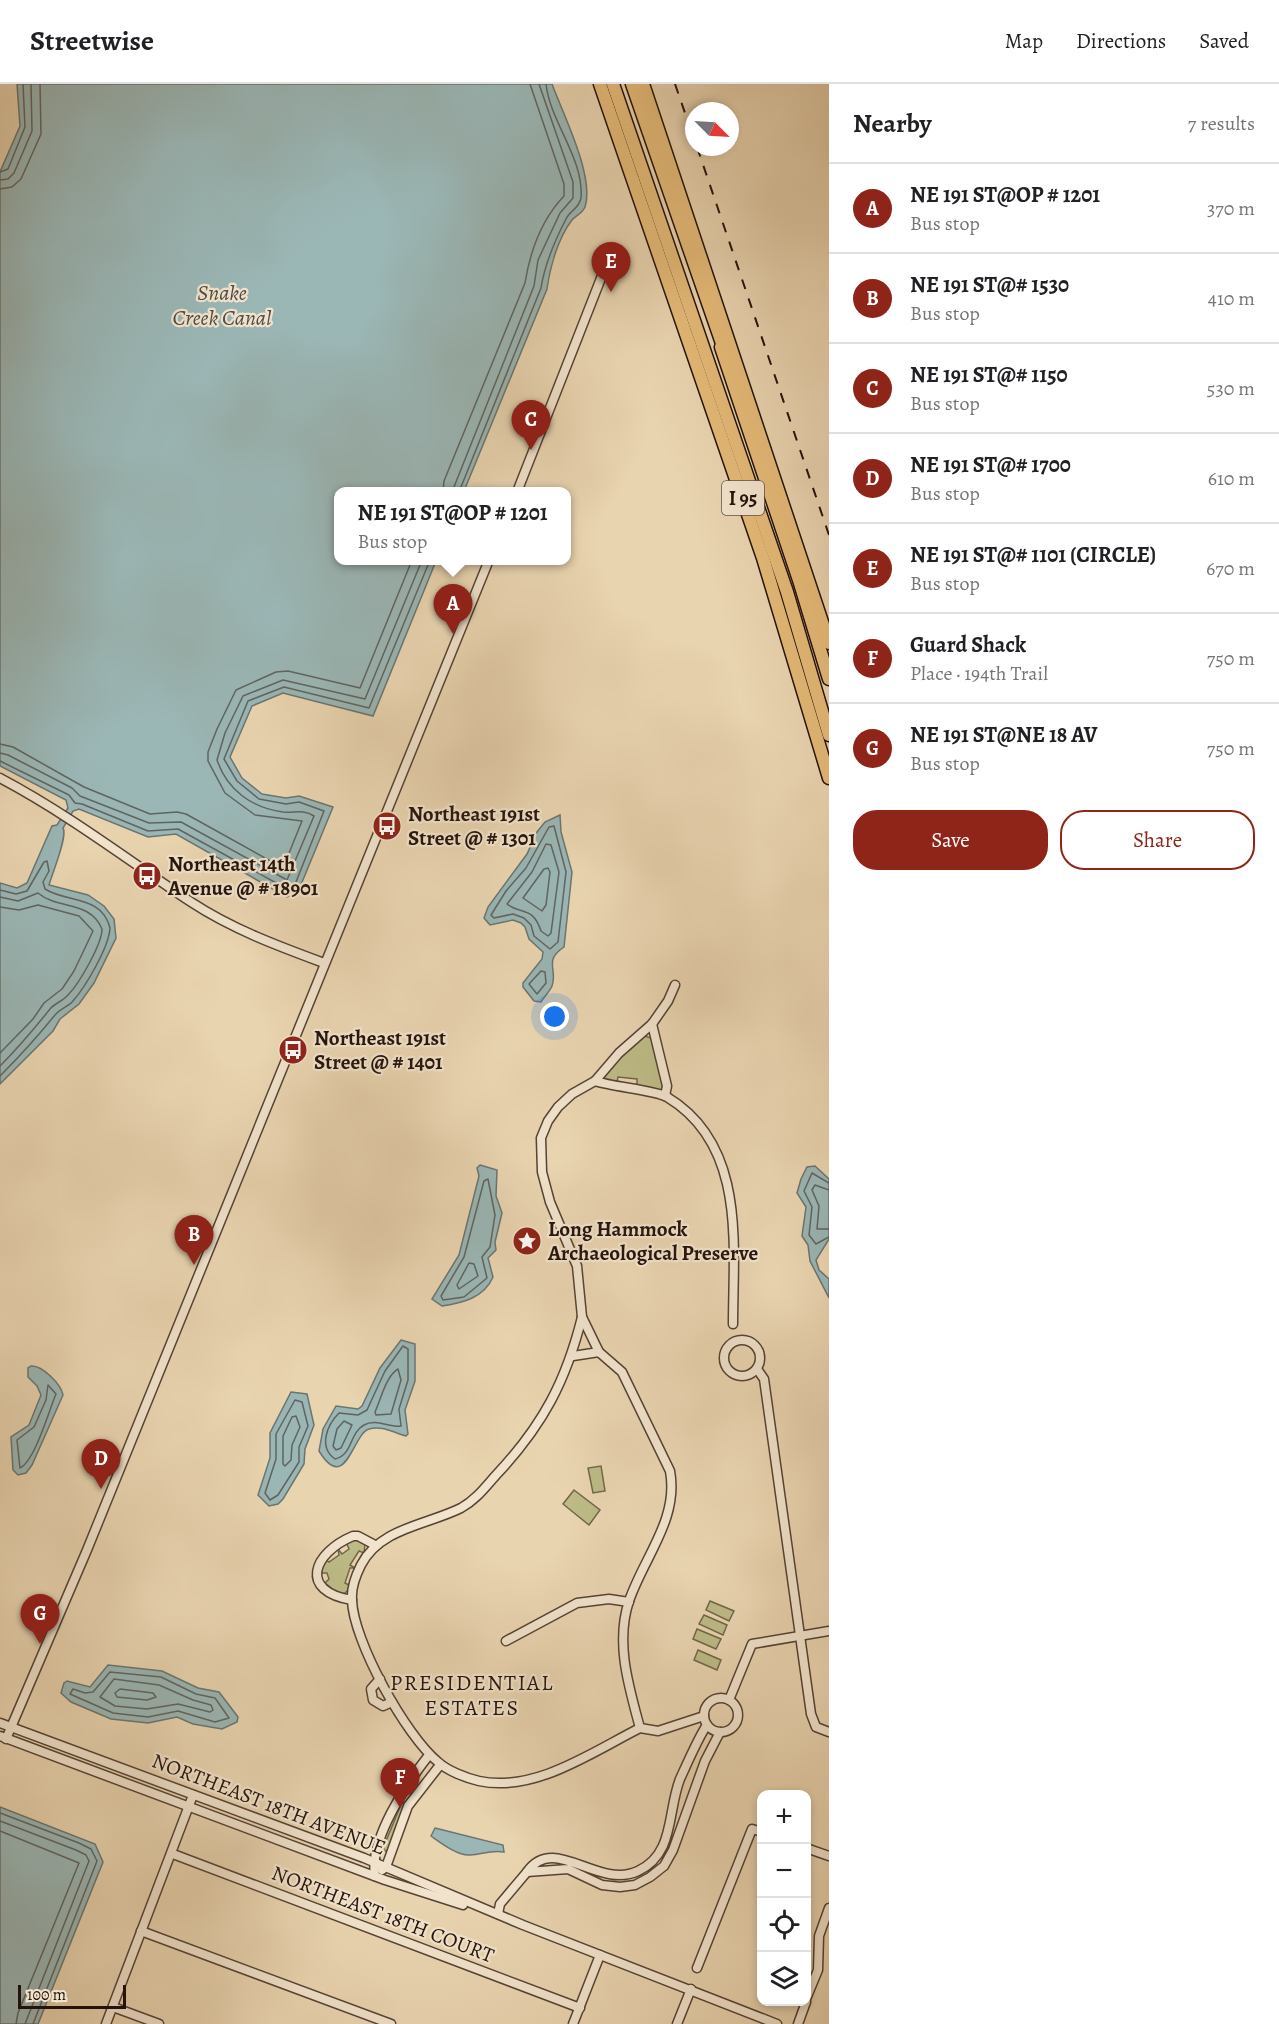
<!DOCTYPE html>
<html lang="en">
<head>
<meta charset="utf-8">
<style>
  :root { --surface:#fff; --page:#f6f6f6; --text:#202124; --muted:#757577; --line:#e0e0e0; --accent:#8f2418 }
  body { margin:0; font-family:Alegreya,serif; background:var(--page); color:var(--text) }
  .controls { position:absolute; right:18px; bottom:18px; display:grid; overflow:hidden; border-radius:12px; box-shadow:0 3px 9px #0003 }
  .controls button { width:54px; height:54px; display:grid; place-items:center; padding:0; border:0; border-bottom:2px solid var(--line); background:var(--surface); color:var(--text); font:30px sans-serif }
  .compass { position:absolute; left:685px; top:18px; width:54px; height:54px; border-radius:50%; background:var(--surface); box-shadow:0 3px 9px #0003; rotate:114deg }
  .scale { position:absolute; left:18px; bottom:15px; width:108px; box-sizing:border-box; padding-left:6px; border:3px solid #25130c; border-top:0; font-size:16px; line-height:21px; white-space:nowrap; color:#25130c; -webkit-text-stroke:4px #f1e3cc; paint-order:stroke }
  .you { position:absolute; left:555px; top:933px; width:21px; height:21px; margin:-15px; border:4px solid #fff; border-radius:50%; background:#1a73e8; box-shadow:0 0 0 9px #1a73e833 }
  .badge { display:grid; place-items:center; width:39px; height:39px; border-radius:50%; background:var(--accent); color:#fff; font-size:20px; font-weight:700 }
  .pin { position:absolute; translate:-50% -50px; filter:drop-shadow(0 2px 3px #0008) }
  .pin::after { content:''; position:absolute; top:32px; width:21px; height:18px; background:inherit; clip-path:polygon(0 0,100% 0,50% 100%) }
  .popup { position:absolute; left:334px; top:403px; width:237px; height:78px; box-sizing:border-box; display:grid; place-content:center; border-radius:12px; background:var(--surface); filter:drop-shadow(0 2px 4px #0005); font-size:20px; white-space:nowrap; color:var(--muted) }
  .popup b { font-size:22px; color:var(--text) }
  .popup::after { content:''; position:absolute; left:50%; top:100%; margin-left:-12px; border:12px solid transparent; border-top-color:var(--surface) }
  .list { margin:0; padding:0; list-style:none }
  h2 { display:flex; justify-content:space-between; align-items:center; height:78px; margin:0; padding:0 24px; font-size:26px }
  h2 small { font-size:20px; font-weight:400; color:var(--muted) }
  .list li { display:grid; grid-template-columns:39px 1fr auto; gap:18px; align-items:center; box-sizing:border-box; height:90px; padding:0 24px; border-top:2px solid var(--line) }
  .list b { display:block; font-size:22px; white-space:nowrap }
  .list p { margin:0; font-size:20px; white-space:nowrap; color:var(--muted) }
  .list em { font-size:20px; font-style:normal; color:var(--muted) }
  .actions { display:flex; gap:12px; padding:18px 24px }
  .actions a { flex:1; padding:14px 0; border:2px solid var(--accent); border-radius:24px; text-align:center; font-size:21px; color:var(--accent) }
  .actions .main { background:var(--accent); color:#fff }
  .icon { flex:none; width:33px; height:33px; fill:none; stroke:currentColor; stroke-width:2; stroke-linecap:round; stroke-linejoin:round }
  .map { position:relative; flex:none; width:829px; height:1940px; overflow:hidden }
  header { display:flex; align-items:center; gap:36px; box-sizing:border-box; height:84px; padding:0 30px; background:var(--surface); border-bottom:2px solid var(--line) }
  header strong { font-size:28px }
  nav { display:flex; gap:33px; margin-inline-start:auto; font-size:21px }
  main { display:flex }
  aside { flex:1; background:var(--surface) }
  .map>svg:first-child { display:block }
  .green { fill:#bdbb87; stroke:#71674a; stroke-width:1.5 }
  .water { fill:#9ab6b5; stroke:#6b7571; stroke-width:1.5 }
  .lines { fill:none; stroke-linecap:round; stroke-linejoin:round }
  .shore { stroke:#606460; stroke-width:1.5 }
  .minor-casing { stroke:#564335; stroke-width:11 }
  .highway-casing { stroke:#25130c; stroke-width:15 }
  .minor { stroke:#f1e3cc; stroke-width:8 }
  .highway { stroke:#e4ba78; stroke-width:12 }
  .rail { stroke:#25130c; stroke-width:2; stroke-dasharray:10 10; stroke-linecap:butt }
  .labels { text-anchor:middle; stroke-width:4.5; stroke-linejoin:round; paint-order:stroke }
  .shield { fill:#f1e3cc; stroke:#625146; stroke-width:1.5 }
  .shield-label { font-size:20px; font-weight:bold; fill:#25130c }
  .poi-label { font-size:21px; font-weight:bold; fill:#25130c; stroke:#f1e3cc; text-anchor:start }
  .street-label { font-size:21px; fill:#25130c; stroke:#f1e3cc }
  .water-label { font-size:22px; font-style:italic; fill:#4e4c47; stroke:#f1e3cc }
  .neighbourhood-label { font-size:22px; letter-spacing:1.5px; fill:#25130c; stroke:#f1e3cc }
</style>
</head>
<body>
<header>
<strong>Streetwise</strong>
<nav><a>Map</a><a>Directions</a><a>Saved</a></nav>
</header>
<main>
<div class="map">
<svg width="829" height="1940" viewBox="0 0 829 1940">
  <rect width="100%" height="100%" fill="#e9d4b0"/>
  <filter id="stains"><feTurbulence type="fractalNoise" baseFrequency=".00333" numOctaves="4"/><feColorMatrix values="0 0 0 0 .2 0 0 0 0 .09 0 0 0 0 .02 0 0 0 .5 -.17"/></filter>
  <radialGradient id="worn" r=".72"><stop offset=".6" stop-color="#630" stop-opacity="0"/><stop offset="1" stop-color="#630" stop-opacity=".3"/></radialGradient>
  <g class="green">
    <polygon points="645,952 651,954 663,1002 661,1006 637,1001 637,995 618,993 617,998 603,995 627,965"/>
    <polygon points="601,1382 605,1407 593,1409 588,1384"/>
    <polygon points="574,1406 600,1426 589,1441 563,1420"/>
    <polygon points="354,1455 359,1455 365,1460 364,1469 359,1467 350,1481 355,1484 350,1484 345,1499 349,1501 349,1505 344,1510 337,1509 325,1499 329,1495 327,1489 321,1489 325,1475 329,1478 339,1471 338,1465 342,1470 349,1465 347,1460"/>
    <polygon points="710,1517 734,1527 729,1537 706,1526"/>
    <polygon points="704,1531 727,1541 723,1551 699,1540"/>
    <polygon points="697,1545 721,1555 716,1565 693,1555"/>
    <polygon points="698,1566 721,1576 717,1586 694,1576"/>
    <polygon points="403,1716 405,1721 388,1766 385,1767 383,1764"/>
  </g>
  <g class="water">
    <path d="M17 0H552C563 30 595 93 585 123 582 130 576 131 572 136 558 154 550 183 547 205L464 407 339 408V476L436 477 373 632 283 609 252 622 230 673 242 694 262 710 286 714 299 712 333 723 298 808 287 813 176 750 148 753 79 725 73 727 63 744C68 752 52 790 49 801L88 811 104 822 114 835 116 854 94 899 79 920 60 935 53 947 0 1000V799L17 804 27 799 52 742 57 741 68 724 66 716 0 682V88L20 42Z"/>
    <path d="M560 731 561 748 572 788 564 863C543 877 558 885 552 902 550 907 544 913 541 918L534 917 523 903V899L542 875 543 868 529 855 525 843 521 839 513 836 490 841 484 834 488 823 527 770 537 748 545 738Z"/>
    <path d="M480 1081 497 1086 496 1112 502 1129 495 1158 496 1166 488 1174 493 1193C484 1214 462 1219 442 1222L432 1215 459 1171 479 1092 477 1084Z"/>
    <polygon points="815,1082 829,1095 829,1155 816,1176 819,1186 829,1195 829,1214 810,1177 808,1161 802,1152 806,1123 797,1109 801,1095 807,1083"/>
    <path d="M401 1256 415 1260V1297L405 1326 408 1350 406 1352C394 1349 382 1341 369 1345 353 1349 346 1411 319 1367L323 1345 336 1322 358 1325 362 1322 380 1284Z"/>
    <path d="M31 1282C42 1281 61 1300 63 1311L32 1381 26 1389 18 1391 13 1386 11 1353 29 1341 41 1311 37 1302 28 1293V1284Z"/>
    <polygon points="291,1308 307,1310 314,1341 305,1365 304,1380 283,1415 278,1420 269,1422 258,1411 270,1374 270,1349"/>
    <polygon points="108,1581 162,1587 198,1604 219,1608 238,1633 237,1638 222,1645 193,1640 177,1633 148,1639 111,1635 71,1618 61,1609 64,1599 67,1597 90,1603"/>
    <polygon points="0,1723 95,1760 103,1778 38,1940 0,1940"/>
    <path d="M435 1744 503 1761 504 1768C490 1766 483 1770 470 1771 458 1772 441 1759 431 1752Z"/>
  </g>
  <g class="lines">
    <g class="shore">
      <polyline points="0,88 8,85 25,43 23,0"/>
      <polyline points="0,96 8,95 14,89 32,47 31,0"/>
      <polyline points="0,105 12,103 21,95 41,50 40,0"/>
      <path d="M443 408 444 397 525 199C530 168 542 135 564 112V100L530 0"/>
      <polyline points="452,408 534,202 538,176 560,129 573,114 573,98 539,0"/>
      <path d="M459 408 541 204C545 179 554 158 566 135 570 126 579 125 581 114 584 74 550 38 546 0"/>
      <polyline points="0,660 13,663 84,703 150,730 177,728 186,730 283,784 302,737 255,731 225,709 208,677 208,668 217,645 236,606 276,588 288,587 360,604 412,476"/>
      <path d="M0 669 8 671 72 704 80 712 149 739 181 738 287 796 314 732C303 725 295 729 283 728 252 724 227 706 217 676L225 649 243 612 283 596 365 615 422 476"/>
      <polyline points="0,677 69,711 75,719 82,720 148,747 178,745 289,806 294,803 324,727 299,718 286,720 259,715 237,697 224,675 248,617 284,603 369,624 430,476"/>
      <polygon points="554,742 566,788 558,858 550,865 534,852 531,841 524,834 513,830 494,834 491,831 506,807 526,784 549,743"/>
      <path d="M546 760 551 761 559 788 551 849 548 852 541 847C533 822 521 831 507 820L532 788Z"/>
      <polygon points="544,785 548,784 550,788 546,821 542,827 523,814"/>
      <path d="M0 806 16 810 27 807 44 778 47 777 49 787 43 798 45 805C67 819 102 811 110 844 109 863 86 902 73 917 68 923 61 924 55 931 38 952 20 972 0 992"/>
      <path d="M0 813 18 817 38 809C58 826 90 816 102 845 102 860 79 900 68 911 63 917 55 919 50 925 34 945 18 964 0 982"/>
      <polyline points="0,823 19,826 38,821 79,832 93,847 74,887 62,905 44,919 33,935 0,969"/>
      <polygon points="541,887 545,888 546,899 537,910 529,900"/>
      <polygon points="488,1095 495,1131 490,1163 482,1173 487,1194 464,1213 443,1216 441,1212 464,1173 484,1097"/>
      <polyline points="829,1099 812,1089 804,1107 812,1123 809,1151 816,1160 829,1153"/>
      <polyline points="829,1106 815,1101 812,1106 819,1122 817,1145 829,1145"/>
      <polygon points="469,1179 474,1180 478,1192 459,1205 457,1201"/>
      <path d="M403 1262 408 1265V1296L399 1325 401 1342C390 1344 376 1334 364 1341 349 1349 353 1371 335 1375 318 1363 327 1341 339 1329L358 1331 367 1326 385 1287Z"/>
      <path d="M398 1285 401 1296 391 1330 376 1331 375 1328C381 1315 386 1292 398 1285Z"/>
      <path d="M48 1301 56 1310C49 1326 35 1377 20 1384L17 1356 34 1343 46 1316Z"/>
      <polygon points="295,1316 302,1318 308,1342 299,1363 299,1378 278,1411 270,1416 265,1409 276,1375 276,1350"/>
      <polygon points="296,1332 300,1343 292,1361 291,1376 285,1382 283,1380 283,1352 292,1333"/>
      <polygon points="344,1337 352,1341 341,1364 336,1366 333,1362 337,1345"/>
      <polygon points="110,1588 161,1593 196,1610 215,1614 229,1634 215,1638 178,1627 148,1633 113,1629 70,1610 73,1605 85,1609 93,1608"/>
      <polygon points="114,1595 159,1601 193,1616 211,1621 213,1626 210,1628 178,1620 147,1625 115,1622 100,1613"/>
      <polygon points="120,1605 153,1609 156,1613 147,1616 117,1613 115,1609"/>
      <polyline points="0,1729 79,1759 91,1765 97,1777 33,1940"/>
      <polyline points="0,1737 76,1766 86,1771 89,1777 25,1940"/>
      <polyline points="0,1747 79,1779 18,1929 16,1940"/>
    </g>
    <g class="minor-casing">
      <g id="minor">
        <polyline points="517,408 605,184"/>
        <path d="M0 694C68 730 128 776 191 818 232 845 278 862 324 879"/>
        <polyline points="652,940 667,1002 665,1012"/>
        <path d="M595 997C613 1003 655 1006 667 1013 747 1061 733 1162 733 1240"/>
        <path d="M582 1233C566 1297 543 1341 497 1390 486 1402 476 1416 461 1424 427 1441 380 1444 361 1481 356 1491 351 1505 352 1516 353 1557 406 1652 438 1678 448 1687 466 1694 479 1697 535 1709 592 1668 640 1644"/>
        <circle cx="742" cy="1274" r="18"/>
        <polyline points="599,1268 582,1233 577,1182 550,1118 542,1088 541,1054 548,1037 558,1023 572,1010 595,997 619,969 652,940 668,917 675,901"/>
        <path d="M573 1272 599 1268 622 1288 670 1387C679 1435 644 1473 629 1517 615 1559 629 1603 640 1644"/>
        <polyline points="757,1285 764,1295 811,1630 816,1643 829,1648"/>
        <path d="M352 1516C298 1507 313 1469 353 1452H358L375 1461"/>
        <polyline points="506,1557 577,1519 609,1515 629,1518"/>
        <polyline points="380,1595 371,1605 373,1616 383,1622 392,1618"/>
        <circle cx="721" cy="1631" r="17"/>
        <polyline points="729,1616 752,1560 829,1547"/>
        <polyline points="0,1639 364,1774 523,1841 777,1940"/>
        <path d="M707 1641C699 1652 686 1682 680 1695 667 1728 675 1770 638 1787 598 1806 554 1749 527 1788L568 1785 602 1801 620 1803 635 1801 650 1793 664 1782 673 1766 705 1677 720 1648"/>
        <polyline points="640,1644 658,1647 704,1632"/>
        <polyline points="0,1652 385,1796 463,1821"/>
        <polyline points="6,1655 87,1466 489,476"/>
        <polyline points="806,1764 829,1772"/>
        <polyline points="173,1770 580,1924"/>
        <polyline points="382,1786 386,1783 408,1722 440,1681"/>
        <path d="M375 1792C369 1755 407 1699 429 1671"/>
        <polyline points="498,1830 500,1820 527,1788"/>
        <polyline points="141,1847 391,1940"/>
        <polyline points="697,1884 752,1745 762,1748"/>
        <polyline points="806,1915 818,1886 819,1852 829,1824"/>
        <polyline points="113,1923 159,1940"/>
        <polyline points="106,1940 193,1711"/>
        <polyline points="573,1940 600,1871"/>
        <polyline points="677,1940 691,1905"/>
        <polyline points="798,1940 806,1918"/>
      </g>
    </g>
    <g class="highway-casing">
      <g id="highway">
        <polyline points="600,0 763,474 829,694"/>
        <polyline points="613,0 787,508 829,651"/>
        <polyline points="632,0 725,268"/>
        <polyline points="643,0 829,559"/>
        <polyline points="721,263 799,496 829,595"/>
      </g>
    </g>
    <use href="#minor" class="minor"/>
    <use href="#highway" class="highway"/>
    <g class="rail">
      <polyline points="675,0 694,55"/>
      <polyline points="697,63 829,451"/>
    </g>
  </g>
  <defs>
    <g id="bus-disc" transform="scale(1.5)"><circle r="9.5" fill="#8f2418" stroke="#f1e3cc"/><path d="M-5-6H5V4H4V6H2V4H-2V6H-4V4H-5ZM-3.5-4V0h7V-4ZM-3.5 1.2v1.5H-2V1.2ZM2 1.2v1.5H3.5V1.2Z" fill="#fff"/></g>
    <g id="sight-disc" transform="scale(1.5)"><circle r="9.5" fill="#8f2418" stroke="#f1e3cc"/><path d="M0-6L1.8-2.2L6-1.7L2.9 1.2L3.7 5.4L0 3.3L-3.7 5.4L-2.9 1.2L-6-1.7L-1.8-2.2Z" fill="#fff"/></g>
  </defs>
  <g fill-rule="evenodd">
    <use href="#bus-disc" x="387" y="742"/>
    <use href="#bus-disc" x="147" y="792"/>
    <use href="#bus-disc" x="293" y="966"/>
    <use href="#sight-disc" x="527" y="1157"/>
  </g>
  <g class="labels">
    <rect class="shield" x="722" y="397" width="42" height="34" rx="4.5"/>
    <g class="shield-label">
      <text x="743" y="421">I 95</text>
    </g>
    <g class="poi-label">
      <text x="408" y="737">Northeast 191st<tspan x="408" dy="24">Street @ # 1301</tspan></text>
      <text x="168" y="787">Northeast 14th<tspan x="168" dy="24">Avenue @ # 18901</tspan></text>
      <text x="314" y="961">Northeast 191st<tspan x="314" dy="24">Street @ # 1401</tspan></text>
      <text x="548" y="1152">Long Hammock<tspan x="548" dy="24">Archaeological Preserve</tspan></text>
    </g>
    <g class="street-label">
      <text transform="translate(269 1720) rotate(21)" y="7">NORTHEAST 18TH AVENUE</text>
      <text transform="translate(383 1830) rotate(21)" y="7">NORTHEAST 18TH COURT</text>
    </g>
    <g class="water-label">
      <text x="222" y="216">Snake<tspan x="222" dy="25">Creek Canal</tspan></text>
    </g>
    <g class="neighbourhood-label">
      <text x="472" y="1606">PRESIDENTIAL<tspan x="472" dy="25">ESTATES</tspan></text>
    </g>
  </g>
  <rect width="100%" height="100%" filter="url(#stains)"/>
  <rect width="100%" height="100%" fill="url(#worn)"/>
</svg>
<div class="controls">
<button>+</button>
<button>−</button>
<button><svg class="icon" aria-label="locate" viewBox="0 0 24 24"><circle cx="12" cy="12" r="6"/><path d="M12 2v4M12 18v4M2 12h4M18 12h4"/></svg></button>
<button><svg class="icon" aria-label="layers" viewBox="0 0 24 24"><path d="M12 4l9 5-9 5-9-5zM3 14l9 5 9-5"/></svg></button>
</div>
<svg class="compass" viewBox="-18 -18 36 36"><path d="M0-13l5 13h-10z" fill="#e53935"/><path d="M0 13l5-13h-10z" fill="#757577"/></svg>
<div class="scale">100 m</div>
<div class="you"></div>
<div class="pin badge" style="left:453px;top:550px">A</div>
<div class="popup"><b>NE 191 ST@OP # 1201</b>Bus stop</div>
<div class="pin badge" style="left:194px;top:1181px">B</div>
<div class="pin badge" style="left:531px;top:366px">C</div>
<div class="pin badge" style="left:101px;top:1405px">D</div>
<div class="pin badge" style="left:611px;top:208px">E</div>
<div class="pin badge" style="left:400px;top:1724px">F</div>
<div class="pin badge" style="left:40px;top:1560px">G</div>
</div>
<aside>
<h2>Nearby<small>7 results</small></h2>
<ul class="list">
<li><span class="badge">A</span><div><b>NE 191 ST@OP # 1201</b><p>Bus stop</p></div><em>370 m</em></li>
<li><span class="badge">B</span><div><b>NE 191 ST@# 1530</b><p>Bus stop</p></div><em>410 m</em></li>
<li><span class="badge">C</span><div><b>NE 191 ST@# 1150</b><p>Bus stop</p></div><em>530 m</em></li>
<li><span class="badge">D</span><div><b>NE 191 ST@# 1700</b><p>Bus stop</p></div><em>610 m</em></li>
<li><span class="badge">E</span><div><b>NE 191 ST@# 1101 (CIRCLE)</b><p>Bus stop</p></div><em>670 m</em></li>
<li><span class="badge">F</span><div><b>Guard Shack</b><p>Place · 194th Trail</p></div><em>750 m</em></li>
<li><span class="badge">G</span><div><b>NE 191 ST@NE 18 AV</b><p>Bus stop</p></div><em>750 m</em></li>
</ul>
<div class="actions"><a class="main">Save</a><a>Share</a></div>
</aside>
</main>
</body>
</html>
